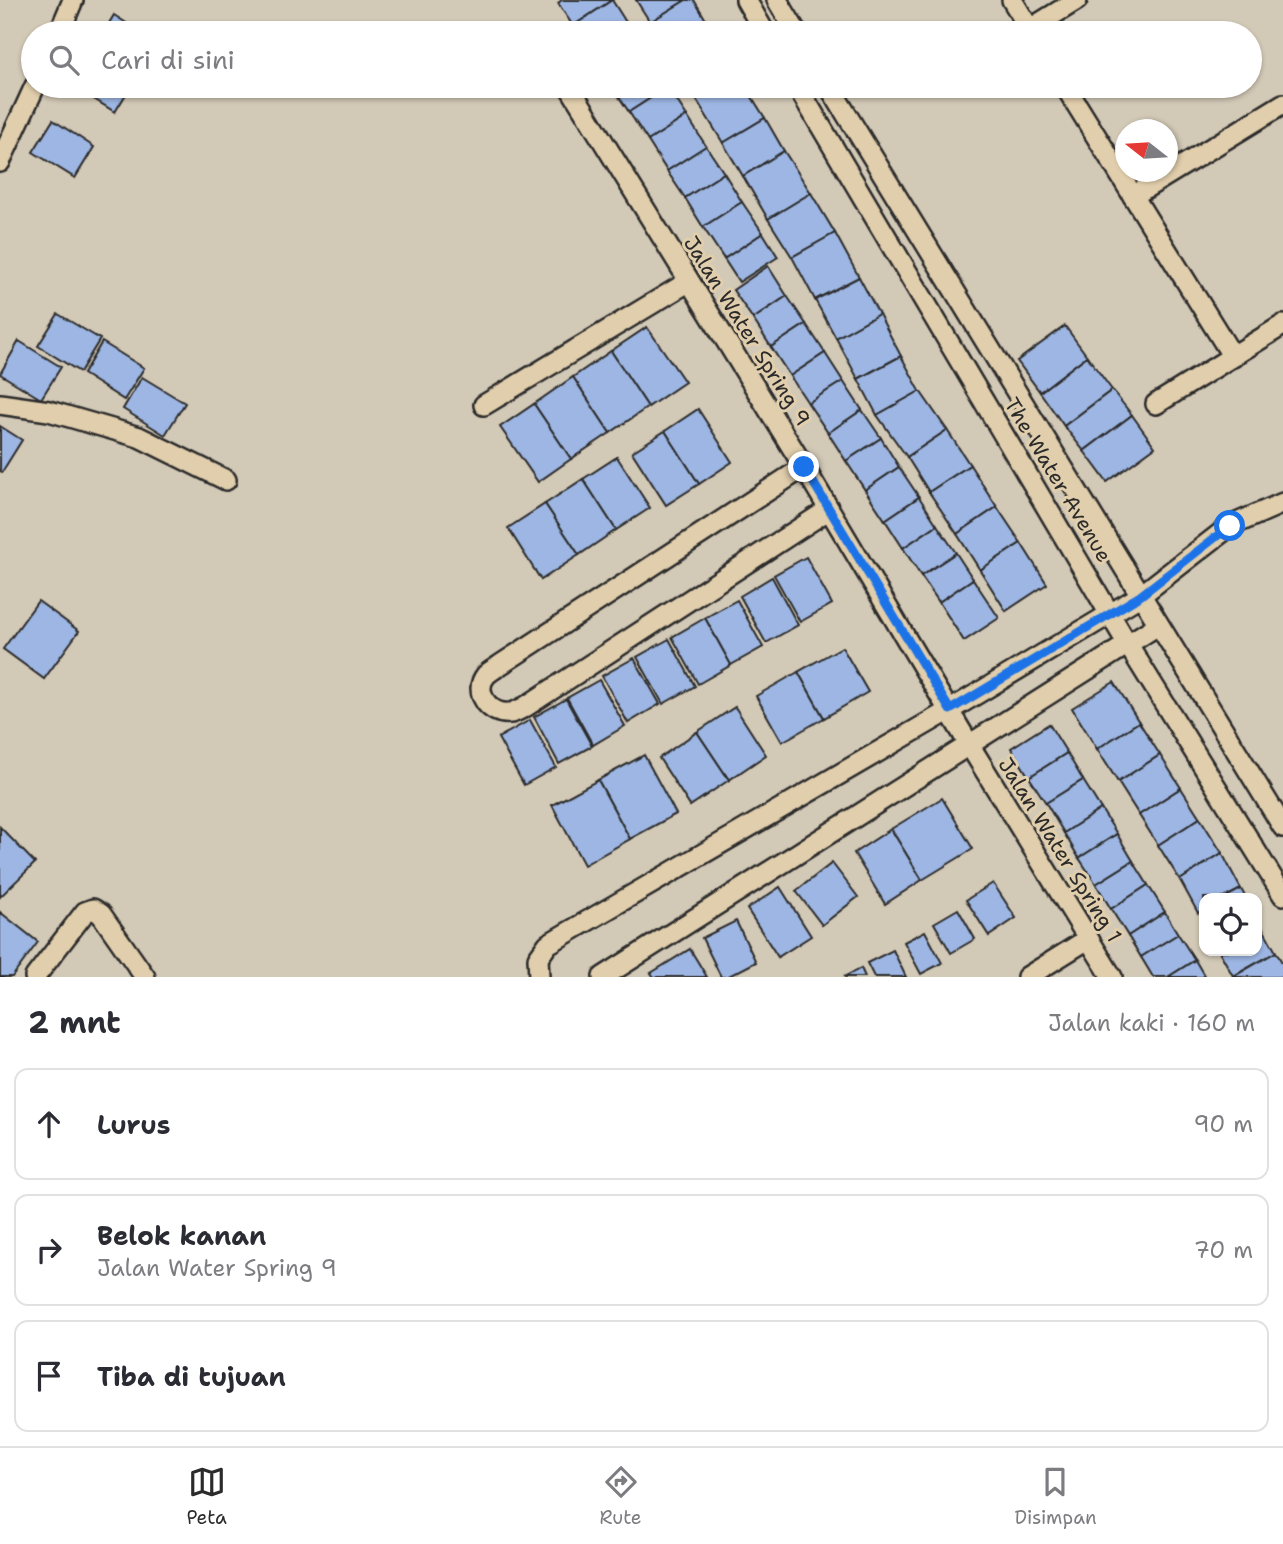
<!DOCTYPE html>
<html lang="id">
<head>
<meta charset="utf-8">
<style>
  :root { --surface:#fff; --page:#f2f2f3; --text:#2b2b33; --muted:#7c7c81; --line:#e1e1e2; --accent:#2b2b2b }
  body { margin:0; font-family:"Shantell Sans",sans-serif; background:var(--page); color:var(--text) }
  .controls { position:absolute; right:21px; bottom:21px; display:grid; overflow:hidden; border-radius:14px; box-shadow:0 2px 5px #0004 }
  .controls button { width:63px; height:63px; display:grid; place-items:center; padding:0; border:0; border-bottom:2px solid var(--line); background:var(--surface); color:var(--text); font:35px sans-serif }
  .compass { position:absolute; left:1115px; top:119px; width:63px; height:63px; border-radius:50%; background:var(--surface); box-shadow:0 2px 5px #0004; rotate:287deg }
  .stop { position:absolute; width:21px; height:21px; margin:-16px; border:5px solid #1a73e8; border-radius:50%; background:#fff }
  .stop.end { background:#1a73e8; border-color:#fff; box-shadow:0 2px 7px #0008 }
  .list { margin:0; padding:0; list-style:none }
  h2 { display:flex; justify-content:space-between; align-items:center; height:91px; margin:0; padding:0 28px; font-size:30px }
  h2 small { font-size:23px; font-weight:400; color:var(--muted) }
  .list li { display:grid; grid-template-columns:46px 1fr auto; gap:21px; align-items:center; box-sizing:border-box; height:112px; margin:0 14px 14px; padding:0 14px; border:2px solid var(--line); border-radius:14px }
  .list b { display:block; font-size:26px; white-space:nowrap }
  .list p { margin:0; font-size:23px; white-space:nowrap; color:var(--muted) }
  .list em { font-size:23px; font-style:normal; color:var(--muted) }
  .icon { flex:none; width:38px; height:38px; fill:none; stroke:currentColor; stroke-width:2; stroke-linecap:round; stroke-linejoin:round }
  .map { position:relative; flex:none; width:1283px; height:977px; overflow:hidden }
  .search { position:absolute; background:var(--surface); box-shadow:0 2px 5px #0004; left:21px; right:21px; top:21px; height:77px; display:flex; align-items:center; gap:18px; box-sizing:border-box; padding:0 24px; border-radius:38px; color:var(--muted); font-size:26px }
  .sheet { height:469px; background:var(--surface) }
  nav { display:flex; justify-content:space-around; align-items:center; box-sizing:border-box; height:98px; border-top:2px solid var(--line); background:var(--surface); font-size:19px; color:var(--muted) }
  nav a { display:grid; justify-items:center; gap:4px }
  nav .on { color:var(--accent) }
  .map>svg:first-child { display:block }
  .building { fill:#9db6e3; stroke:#2b2b2b; stroke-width:2 }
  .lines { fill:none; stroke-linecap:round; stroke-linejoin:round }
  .minor-casing { stroke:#2b2b2b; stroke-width:24 }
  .minor { stroke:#e1ceac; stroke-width:19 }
  .route { stroke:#1a73e8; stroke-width:9 }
  .labels { text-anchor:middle; stroke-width:6; stroke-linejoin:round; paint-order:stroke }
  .street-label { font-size:21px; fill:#2b2b2b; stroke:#e1ceac }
</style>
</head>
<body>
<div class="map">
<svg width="1283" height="977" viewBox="0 0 1283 977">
  <rect width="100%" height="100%" fill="#d3c9b7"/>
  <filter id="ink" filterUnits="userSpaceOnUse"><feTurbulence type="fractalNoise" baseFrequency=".0143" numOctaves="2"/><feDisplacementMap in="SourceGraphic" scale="14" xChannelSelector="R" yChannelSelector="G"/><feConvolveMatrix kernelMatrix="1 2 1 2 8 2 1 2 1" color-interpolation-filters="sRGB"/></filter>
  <g filter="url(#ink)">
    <g class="building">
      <polygon points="562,0 612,0 573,26 558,3"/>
      <polygon points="612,0 629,27 620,33 578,33 573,26"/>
      <polygon points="636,0 686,0 650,22"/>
      <polygon points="686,0 694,0 714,33 656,33 650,22"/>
      <polygon points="114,15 142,33 103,33"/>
      <polygon points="73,86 131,86 115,112"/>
      <polygon points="612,86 667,86 668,87 629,112"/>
      <polygon points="688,86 717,86 696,99"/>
      <polygon points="717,86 745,86 765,118 723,143 696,99"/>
      <polygon points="668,87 687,116 648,141 629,112"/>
      <polygon points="687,116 706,146 667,171 648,141"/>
      <polygon points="765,118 784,151 743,176 723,143"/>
      <polygon points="53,120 94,147 75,178 33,152"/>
      <polygon points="706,146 724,173 685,198 667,171"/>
      <polygon points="784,151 811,193 768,219 743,176"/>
      <polygon points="724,173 742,202 703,227 685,198"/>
      <polygon points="811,193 835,233 792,257 768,219"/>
      <polygon points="742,202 763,233 724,259 703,227"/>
      <polygon points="763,233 778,257 739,282 724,259"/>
      <polygon points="835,233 859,277 815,300 792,257"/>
      <polygon points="768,266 787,296 753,319 733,290"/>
      <polygon points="859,277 879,314 836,338 815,300"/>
      <polygon points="787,296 806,324 771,347 753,319"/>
      <polygon points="58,314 100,339 80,372 38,346"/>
      <polygon points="879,314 901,356 858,379 836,338"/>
      <polygon points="806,324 825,353 790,376 771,347"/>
      <polygon points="1065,326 1087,356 1040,392 1017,361"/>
      <polygon points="647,327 685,382 648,407 611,351"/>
      <polygon points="19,341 61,367 41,399 0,374"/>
      <polygon points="102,342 144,368 124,400 83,374"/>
      <polygon points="611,351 648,407 610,433 573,377"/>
      <polygon points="825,353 843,381 808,403 790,376"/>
      <polygon points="901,356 920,391 877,415 858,379"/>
      <polygon points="1087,356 1112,390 1064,426 1040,392"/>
      <polygon points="142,377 185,403 165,435 123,409"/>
      <polygon points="573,377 610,433 571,459 534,404"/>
      <polygon points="843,381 862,410 828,433 808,403"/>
      <polygon points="1112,390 1132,415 1084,451 1064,426"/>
      <polygon points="920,391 947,430 907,457 877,415"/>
      <polygon points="534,404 571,459 538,482 500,427"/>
      <polygon points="698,409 732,462 699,484 665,431"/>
      <polygon points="862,410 881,438 846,461 828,433"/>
      <polygon points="1132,415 1155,447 1107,482 1084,451"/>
      <polygon points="0,426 22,440 2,472 0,471"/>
      <polygon points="947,430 970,465 929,492 907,457"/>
      <polygon points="665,431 699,484 666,505 632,452"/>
      <polygon points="881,438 899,467 865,490 846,461"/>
      <polygon points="617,457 650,508 616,530 583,479"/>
      <polygon points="970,465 997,507 957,534 929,492"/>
      <polygon points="899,467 919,497 885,520 865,490"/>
      <polygon points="583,479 616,530 579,555 545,504"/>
      <polygon points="919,497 937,525 903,548 885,520"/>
      <polygon points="545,504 579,555 541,580 508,528"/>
      <polygon points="997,507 1021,543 980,570 957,534"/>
      <polygon points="937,525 956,553 921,576 903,548"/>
      <polygon points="1021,543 1047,584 1006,611 980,570"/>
      <polygon points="956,553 973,579 939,602 921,576"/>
      <polygon points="806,557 832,604 800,622 774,575"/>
      <polygon points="772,577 798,625 766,643 740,596"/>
      <polygon points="973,579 999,618 964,641 939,602"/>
      <polygon points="737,600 763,647 731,665 705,618"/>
      <polygon points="38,601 79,631 44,679 3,649"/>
      <polygon points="705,618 731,665 698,684 672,637"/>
      <polygon points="669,639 695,686 663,704 637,657"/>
      <polygon points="842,647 868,692 824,718 798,672"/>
      <polygon points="634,658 660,704 628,723 602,676"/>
      <polygon points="798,672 824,718 782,742 756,696"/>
      <polygon points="599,680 625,726 593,745 567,698"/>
      <polygon points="1114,682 1139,722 1097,749 1072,708"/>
      <polygon points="566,699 592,746 559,764 534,717"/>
      <polygon points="735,707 766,755 729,780 697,732"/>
      <polygon points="530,720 556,767 524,785 498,738"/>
      <polygon points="1139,722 1160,755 1118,782 1097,749"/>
      <polygon points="1049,724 1067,753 1029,777 1011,748"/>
      <polygon points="697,732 729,780 690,806 659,758"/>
      <polygon points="1067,753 1083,780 1046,803 1029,777"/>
      <polygon points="644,755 676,814 630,839 598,780"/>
      <polygon points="1160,755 1181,788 1139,815 1118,782"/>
      <polygon points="598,780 630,839 584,865 552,805"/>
      <polygon points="1083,780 1101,809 1064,833 1046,803"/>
      <polygon points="1181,788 1200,818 1158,845 1139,815"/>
      <polygon points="942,798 973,849 922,880 891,829"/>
      <polygon points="1101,809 1117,834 1079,858 1064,833"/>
      <polygon points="1200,818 1222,853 1180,880 1158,845"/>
      <polygon points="0,827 35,863 0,897"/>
      <polygon points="891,829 922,880 885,904 854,853"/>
      <polygon points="1117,834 1133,861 1096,884 1079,858"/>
      <polygon points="1222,853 1241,889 1224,898 1204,898 1204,910 1198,913 1180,880"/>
      <polygon points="1133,861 1148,885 1111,909 1096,884"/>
      <polygon points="832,863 858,897 822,925 796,891"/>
      <polygon points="993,883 1016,918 989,936 966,900"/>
      <polygon points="1148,885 1165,912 1128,936 1111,909"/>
      <polygon points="780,887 811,936 778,957 747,909"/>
      <polygon points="1241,889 1246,898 1224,898"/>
      <polygon points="958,909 975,939 951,953 934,923"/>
      <polygon points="0,912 38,942 12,977 0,977"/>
      <polygon points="1165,912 1178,934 1141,957 1128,936"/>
      <polygon points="1257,918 1276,952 1233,976 1219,951 1257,951"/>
      <polygon points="736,921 756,962 727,977 721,977 702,938"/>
      <polygon points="925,931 942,963 921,974 904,942"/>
      <polygon points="1178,934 1195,960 1168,977 1153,977 1141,957"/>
      <polygon points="690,949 707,977 654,977 651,973"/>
      <polygon points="893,950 906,977 874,977 867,963"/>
      <polygon points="1276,952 1283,964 1283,977 1233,977"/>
      <polygon points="1195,960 1205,977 1168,977"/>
      <polygon points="861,968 865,977 844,977"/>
    </g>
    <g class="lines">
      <g class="minor-casing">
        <g id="minor">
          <polyline points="746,0 765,33"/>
          <polyline points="777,0 797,33"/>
          <polyline points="1012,0 1032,33"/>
          <polyline points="1030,29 1077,0"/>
          <polyline points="59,33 73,0"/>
          <polyline points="569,86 804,467 970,746 1112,977"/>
          <polyline points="797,86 1127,643 1283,895"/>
          <polyline points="829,86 1283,827"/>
          <polyline points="1065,86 1233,357"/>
          <polyline points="0,162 35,86"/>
          <polyline points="1133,196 1283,104"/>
          <polyline points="0,404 49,411 139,437 226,480"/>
          <polyline points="1156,404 1283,325"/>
          <polyline points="484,405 688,282"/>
          <path d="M804 467 500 665C496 668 490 671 486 675 472 692 490 716 510 713 515 713 520 709 525 707L828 510"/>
          <polyline points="35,977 85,912 93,909 101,914 145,977"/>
          <polyline points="539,977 538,958 548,944 950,710 1140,596 1230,526 1283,503"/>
          <polyline points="603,977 1158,625"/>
          <polyline points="1027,977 1088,939"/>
        </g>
      </g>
      <use href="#minor" class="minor"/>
    </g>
  </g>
  <g class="lines" filter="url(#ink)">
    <polyline class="route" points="804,467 950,710 1140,596 1230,526"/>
  </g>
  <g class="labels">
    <g class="street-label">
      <text transform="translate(747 331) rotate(58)" y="7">Jalan Water Spring 9</text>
      <text transform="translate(1058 480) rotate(59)" y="7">The Water Avenue</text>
      <text transform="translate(1060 850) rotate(58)" y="7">Jalan Water Spring 1</text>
    </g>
  </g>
</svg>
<div class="controls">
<button><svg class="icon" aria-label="locate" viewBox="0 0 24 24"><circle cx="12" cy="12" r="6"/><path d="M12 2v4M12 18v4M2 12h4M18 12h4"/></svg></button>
</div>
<svg class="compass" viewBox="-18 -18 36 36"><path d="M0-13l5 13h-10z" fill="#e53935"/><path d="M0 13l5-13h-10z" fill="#7c7c81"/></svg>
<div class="stop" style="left:1230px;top:526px"></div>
<div class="stop end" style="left:804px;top:467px"></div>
<div class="search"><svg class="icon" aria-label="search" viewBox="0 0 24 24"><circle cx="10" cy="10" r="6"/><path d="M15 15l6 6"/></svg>Cari di sini</div>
</div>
<section class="sheet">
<h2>2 mnt<small>Jalan kaki · 160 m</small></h2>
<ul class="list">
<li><svg class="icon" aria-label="ahead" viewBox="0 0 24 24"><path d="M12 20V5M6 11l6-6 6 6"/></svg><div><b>Lurus</b></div><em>90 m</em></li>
<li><svg class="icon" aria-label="right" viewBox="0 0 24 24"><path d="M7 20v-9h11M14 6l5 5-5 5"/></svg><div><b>Belok kanan</b><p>Jalan Water Spring 9</p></div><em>70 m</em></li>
<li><svg class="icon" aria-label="arrive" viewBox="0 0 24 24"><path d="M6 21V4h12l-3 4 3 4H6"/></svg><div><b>Tiba di tujuan</b></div></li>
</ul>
</section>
<nav>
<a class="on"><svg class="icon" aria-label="map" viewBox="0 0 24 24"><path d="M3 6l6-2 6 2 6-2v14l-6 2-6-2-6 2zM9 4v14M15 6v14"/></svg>Peta</a>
<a><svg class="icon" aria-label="directions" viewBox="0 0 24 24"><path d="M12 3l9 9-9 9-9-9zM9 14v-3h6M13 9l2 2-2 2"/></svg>Rute</a>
<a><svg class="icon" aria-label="saved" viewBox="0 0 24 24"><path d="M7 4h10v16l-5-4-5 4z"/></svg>Disimpan</a>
</nav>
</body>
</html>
